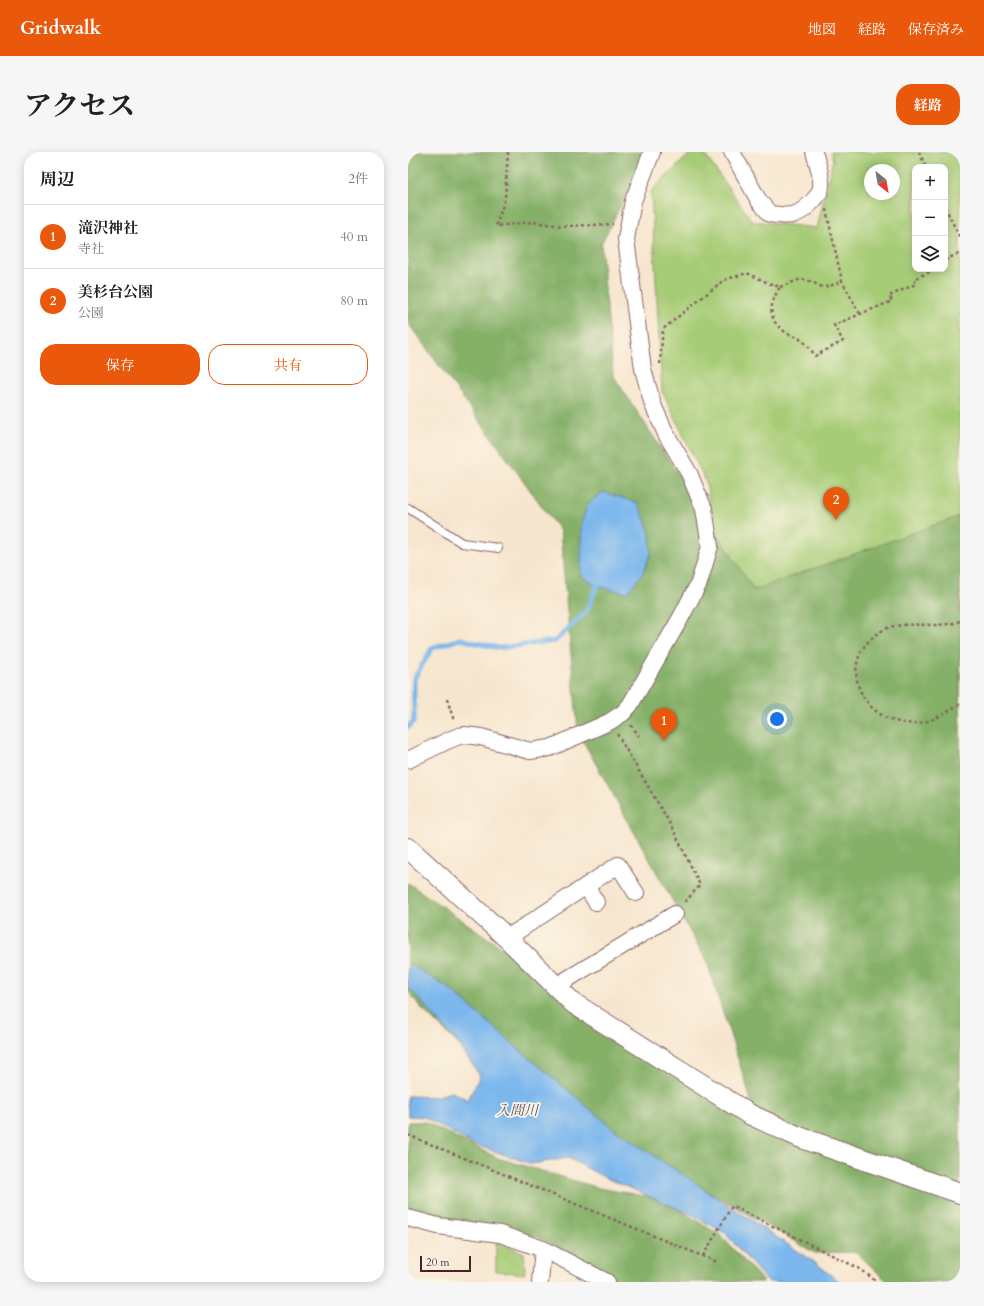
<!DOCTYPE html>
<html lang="ja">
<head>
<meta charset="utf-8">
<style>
  :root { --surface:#fff; --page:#f6f6f6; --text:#202124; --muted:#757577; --line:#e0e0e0; --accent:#ea580c }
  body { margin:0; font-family:Cardo,"Noto Serif JP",serif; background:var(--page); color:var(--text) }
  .controls { position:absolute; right:12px; top:12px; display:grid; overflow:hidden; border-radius:8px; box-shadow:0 2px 10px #0003 }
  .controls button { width:36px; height:36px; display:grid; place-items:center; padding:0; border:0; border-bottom:1px solid var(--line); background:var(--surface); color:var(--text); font:20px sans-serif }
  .compass { position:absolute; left:456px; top:12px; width:36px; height:36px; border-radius:50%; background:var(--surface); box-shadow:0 2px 10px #0003; rotate:149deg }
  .scale { position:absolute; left:12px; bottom:10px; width:51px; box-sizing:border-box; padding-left:4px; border:2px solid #4a1f2b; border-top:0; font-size:11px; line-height:14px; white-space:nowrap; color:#4a1f2b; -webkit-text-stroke:3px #fcf5e5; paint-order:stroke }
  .you { position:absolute; left:369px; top:567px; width:14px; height:14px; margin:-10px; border:3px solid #fff; border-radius:50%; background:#1a73e8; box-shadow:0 0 0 6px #1a73e833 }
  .badge { display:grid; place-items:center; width:26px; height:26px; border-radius:50%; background:var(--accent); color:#fff; font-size:13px; font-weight:700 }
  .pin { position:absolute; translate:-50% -33px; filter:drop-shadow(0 1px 2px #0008) }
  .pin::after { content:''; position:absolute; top:21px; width:14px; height:12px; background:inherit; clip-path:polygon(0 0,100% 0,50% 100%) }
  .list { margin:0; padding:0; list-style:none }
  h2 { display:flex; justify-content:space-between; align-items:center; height:52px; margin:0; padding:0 16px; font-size:17px }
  h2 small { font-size:13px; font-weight:400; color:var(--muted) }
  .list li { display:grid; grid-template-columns:26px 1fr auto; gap:12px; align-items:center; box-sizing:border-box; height:64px; padding:0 16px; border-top:1px solid var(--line) }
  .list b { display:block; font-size:15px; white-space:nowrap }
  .list p { margin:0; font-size:13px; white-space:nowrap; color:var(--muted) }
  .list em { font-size:13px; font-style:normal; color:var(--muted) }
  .actions { display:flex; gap:8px; padding:12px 16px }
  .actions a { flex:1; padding:9px 0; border:1px solid var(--accent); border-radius:16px; text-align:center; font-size:14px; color:var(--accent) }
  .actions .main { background:var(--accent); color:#fff }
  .icon { flex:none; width:22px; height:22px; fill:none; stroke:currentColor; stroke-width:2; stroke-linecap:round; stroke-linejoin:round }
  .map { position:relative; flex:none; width:552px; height:1130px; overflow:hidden; border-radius:16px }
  header { display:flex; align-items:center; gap:24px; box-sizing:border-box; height:56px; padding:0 20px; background:var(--accent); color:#fff }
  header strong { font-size:19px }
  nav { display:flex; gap:22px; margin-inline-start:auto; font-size:14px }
  .intro { display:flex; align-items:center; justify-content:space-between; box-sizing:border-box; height:96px; padding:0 24px }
  h1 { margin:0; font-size:28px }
  .button { padding:10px 18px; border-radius:16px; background:var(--accent); color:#fff; font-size:14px; font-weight:700 }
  main { display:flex; gap:24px; padding:0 24px }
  aside { flex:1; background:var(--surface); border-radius:16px; box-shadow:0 2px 10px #0003 }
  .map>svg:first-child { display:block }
  .green { fill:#a7cc77; stroke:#787651; fill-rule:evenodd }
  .forest { fill:#85b068; stroke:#68684a }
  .water { fill:#7bb7ed; stroke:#626b8c }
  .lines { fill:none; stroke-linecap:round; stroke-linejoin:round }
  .stream { stroke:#7bb7ed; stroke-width:5 }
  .service-casing { stroke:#876564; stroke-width:10 }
  .minor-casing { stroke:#876564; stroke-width:18 }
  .tertiary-casing { stroke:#876564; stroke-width:22 }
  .path { stroke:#876564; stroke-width:2.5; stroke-dasharray:3 3; stroke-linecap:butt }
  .service { stroke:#fff; stroke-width:8 }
  .minor { stroke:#fff; stroke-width:16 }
  .tertiary { stroke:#fff; stroke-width:20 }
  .labels { text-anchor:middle; stroke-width:3.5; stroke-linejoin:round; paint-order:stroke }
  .water-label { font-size:14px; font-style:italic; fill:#5b546f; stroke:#fcf5e5 }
</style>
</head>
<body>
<header>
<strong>Gridwalk</strong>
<nav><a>地図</a><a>経路</a><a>保存済み</a></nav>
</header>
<div class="intro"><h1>アクセス</h1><a class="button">経路</a></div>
<main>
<aside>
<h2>周辺<small>2件</small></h2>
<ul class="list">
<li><span class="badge">1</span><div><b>滝沢神社</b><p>寺社</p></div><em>40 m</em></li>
<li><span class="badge">2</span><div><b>美杉台公園</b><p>公園</p></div><em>80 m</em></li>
</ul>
<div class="actions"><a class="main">保存</a><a>共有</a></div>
</aside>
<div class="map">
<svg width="552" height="1130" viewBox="0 0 552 1130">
  <rect width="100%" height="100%" fill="#fcf5e5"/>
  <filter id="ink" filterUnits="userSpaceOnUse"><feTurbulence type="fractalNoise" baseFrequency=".025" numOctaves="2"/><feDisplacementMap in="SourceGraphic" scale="8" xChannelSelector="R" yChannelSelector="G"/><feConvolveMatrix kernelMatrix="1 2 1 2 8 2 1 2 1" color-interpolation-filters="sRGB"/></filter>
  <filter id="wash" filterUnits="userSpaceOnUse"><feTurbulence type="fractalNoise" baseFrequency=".012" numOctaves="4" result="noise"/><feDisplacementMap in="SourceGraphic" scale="16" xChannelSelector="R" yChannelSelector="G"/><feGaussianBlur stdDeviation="0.9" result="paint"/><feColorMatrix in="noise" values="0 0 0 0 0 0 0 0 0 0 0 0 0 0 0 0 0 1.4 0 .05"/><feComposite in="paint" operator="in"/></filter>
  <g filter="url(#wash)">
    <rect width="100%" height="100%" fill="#f7e6cf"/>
    <g class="green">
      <path d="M284 0H295L344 69 409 76 425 8 423 0H552V565L210 581 309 399 298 330 254 239 243 39ZM507 15H537V117H507ZM462 18H486V42H462Z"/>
      <polygon points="88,1090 116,1101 117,1122 88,1119"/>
    </g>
    <g class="forest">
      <polygon points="0,0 240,0 193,92 205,223 346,438 552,364 552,1130 480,1130 448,1100 407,1101 207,985 78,919 15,858 0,839 0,731 350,972 339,935 299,810 170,580 152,379 0,171"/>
      <polygon points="0,970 17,970 90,1006 191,1036 254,1047 312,1083 356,1130 210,1130 130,1085 56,1073 0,1060"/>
    </g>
    <g class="water">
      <polygon points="195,340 230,351 242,381 243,401 235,421 219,441 189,434 173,424 173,372 180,352"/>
      <polygon points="0,811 43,838 113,899 206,977 406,1110 432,1130 360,1130 317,1081 285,1063 198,1026 160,1006 124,1012 65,992 16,965 0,964 0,944 27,945 44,940 60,948 72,924 50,891 4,839 0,837"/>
    </g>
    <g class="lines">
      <polyline class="stream" points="0,575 6,569 6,527 24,496 52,487 91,496 147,489 178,460 189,434"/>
    </g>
  </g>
  <g filter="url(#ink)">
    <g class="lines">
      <g class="service-casing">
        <polyline id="service" points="0,356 54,391 90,396"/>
      </g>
      <g class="minor-casing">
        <g id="minor">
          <path d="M324 0 351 49 362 62C383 65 389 65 404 50 408 46 413 39 413 34 414 22 409 11 406 0"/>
          <polyline points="0,608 39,589 51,584 57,583 73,585 122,599 142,596 201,570 215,561 222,553 272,467 291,431 302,394 296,357 281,321 258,282 245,253 235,217 218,87 225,49 244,0"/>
          <polyline points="178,734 188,750"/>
          <polyline points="99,786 210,713 228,741"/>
          <polyline points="148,834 267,762"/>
          <polyline points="0,1066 30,1074 92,1082 135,1097 199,1130"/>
          <polyline points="132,1130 135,1097"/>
        </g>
      </g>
      <g class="tertiary-casing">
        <polyline id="tertiary" points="0,696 99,786 165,851 341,962 391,985 552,1041"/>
      </g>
      <g class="path">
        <polyline points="100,0 97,47 88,74 125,70 154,74 184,73 205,72"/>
        <polyline points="511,0 518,15"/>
        <polyline points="537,55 552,86"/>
        <polyline points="418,57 434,129 452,162"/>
        <polyline points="537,108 552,101"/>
        <polyline points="372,135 393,127 404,130 414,135 422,134 434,129"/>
        <path d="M252 212 255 177 316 128 339 121 358 130 372 135C362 151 358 166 376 179 381 183 387 184 392 187 399 192 403 197 407 204L435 189 426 173 484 149 481 144 508 132 506 127 528 117"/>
        <path d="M552 469C548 470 544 472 540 472 521 475 494 469 477 477 422 506 453 577 511 571 526 569 539 560 552 552"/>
        <polyline points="39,547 46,569"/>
        <polyline points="223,573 231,584"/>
        <polyline points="209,582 264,675 292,733 277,750"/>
        <polyline points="0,983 309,1110"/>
        <polyline points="295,1104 324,1054 452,1117 469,1130"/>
      </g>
      <use href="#service" class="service"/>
      <use href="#minor" class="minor"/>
      <use href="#tertiary" class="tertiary"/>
    </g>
  </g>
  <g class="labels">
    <g class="water-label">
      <text x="109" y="963">入間川</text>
    </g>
  </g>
</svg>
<div class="controls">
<button>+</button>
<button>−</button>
<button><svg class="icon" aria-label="layers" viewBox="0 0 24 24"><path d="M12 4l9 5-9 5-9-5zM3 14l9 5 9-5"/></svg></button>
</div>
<svg class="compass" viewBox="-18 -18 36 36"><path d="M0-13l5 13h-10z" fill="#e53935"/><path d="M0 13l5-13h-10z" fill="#757577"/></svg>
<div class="scale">20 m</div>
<div class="you"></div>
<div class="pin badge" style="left:256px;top:589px">1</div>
<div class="pin badge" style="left:428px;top:368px">2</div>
</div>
</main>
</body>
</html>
